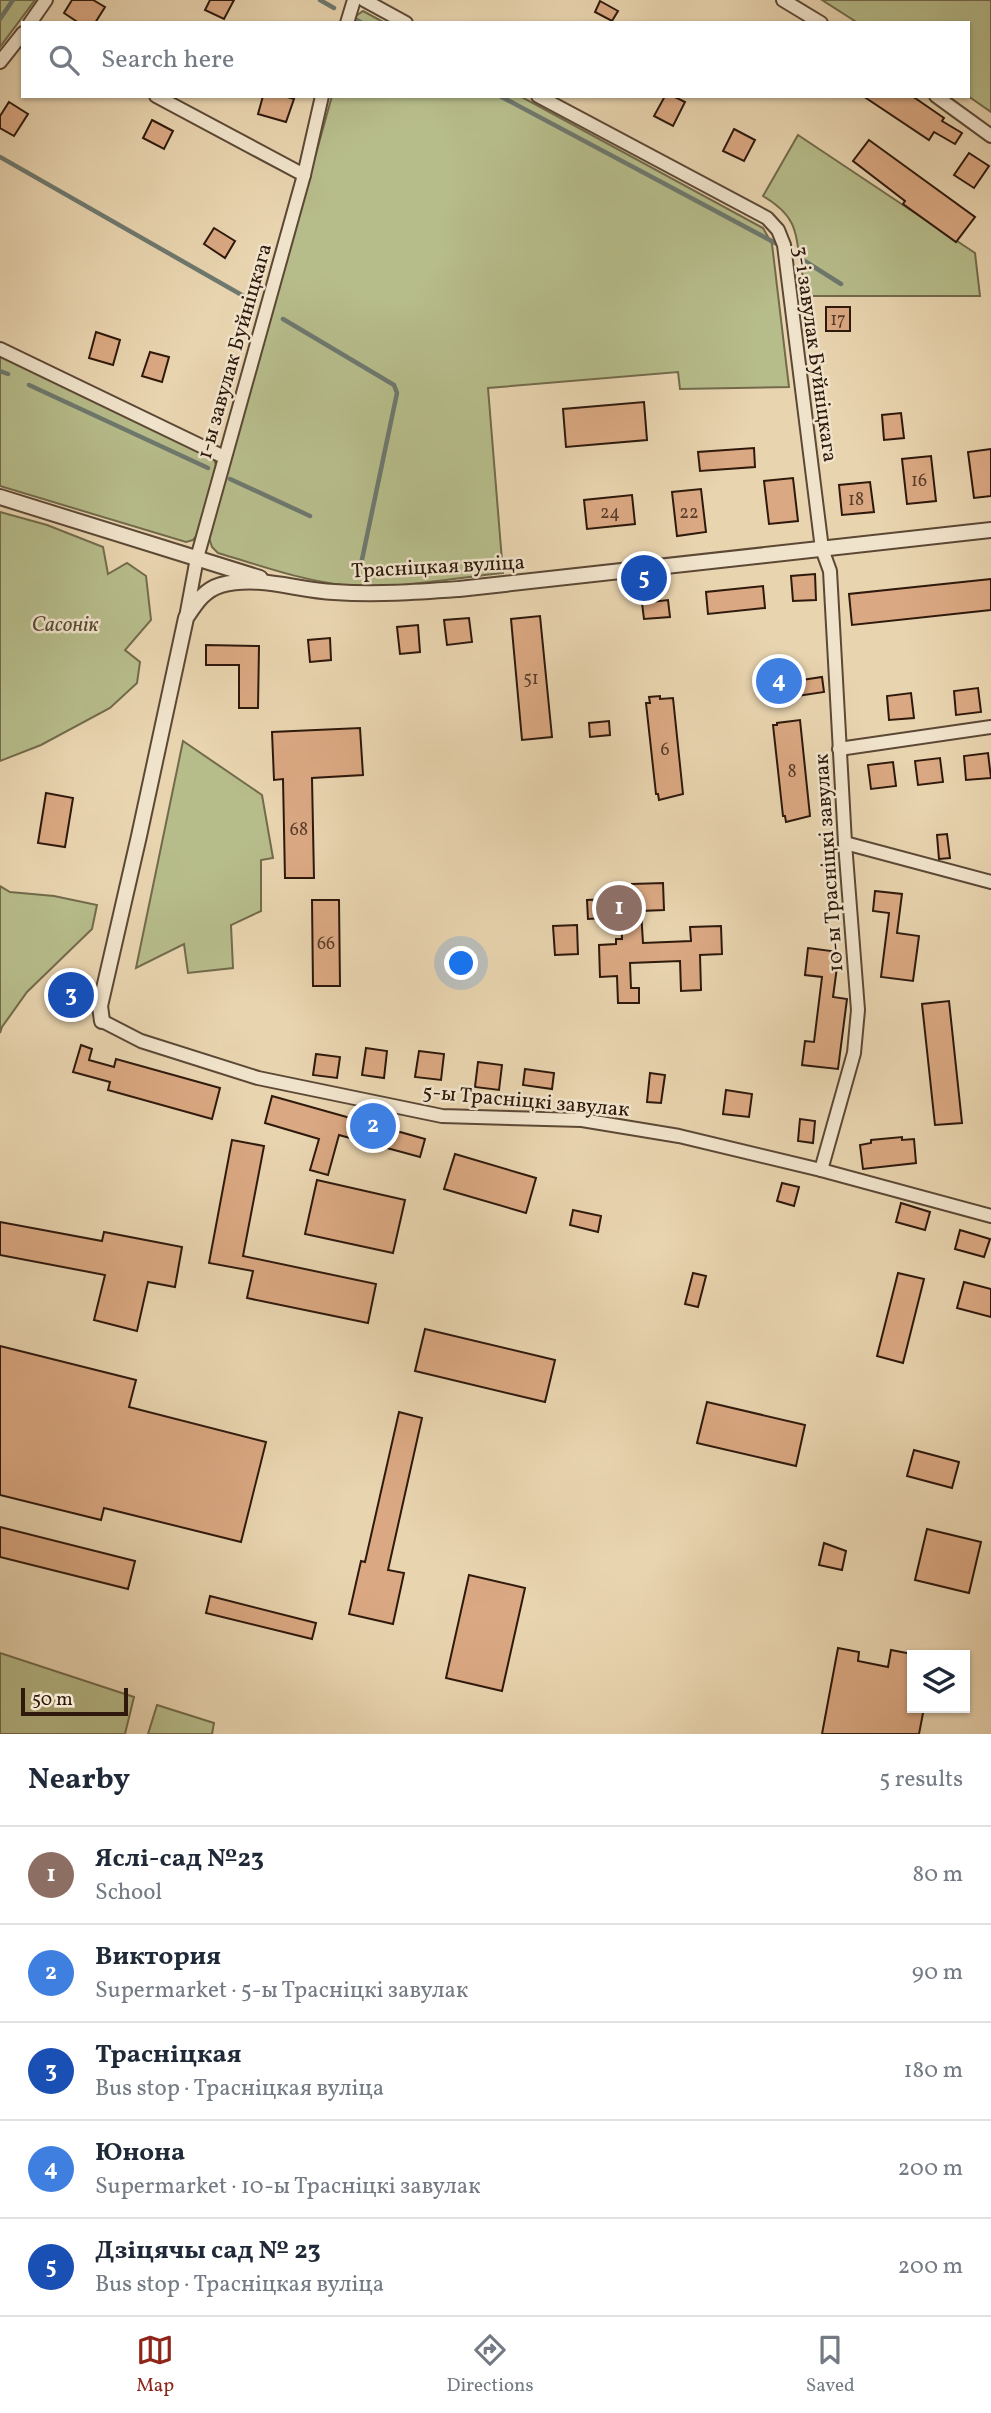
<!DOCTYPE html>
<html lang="en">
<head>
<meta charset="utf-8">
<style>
  :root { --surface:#fff; --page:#f2f2f3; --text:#1f2937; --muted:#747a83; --line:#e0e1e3; --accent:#8f2418 }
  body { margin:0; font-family:Vollkorn,serif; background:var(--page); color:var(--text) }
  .controls { position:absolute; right:21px; bottom:21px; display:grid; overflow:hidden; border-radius:0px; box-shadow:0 2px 5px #0004 }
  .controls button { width:63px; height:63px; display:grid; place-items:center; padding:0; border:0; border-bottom:2px solid var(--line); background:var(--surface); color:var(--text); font:35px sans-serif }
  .scale { position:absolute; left:21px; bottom:18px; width:107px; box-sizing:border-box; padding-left:7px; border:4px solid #2e190c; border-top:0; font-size:19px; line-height:24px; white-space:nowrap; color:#2e190c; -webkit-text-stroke:5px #f0e3cb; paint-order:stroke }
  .you { position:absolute; left:462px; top:964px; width:24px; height:24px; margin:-18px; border:5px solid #fff; border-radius:50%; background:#1a73e8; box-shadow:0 0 0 10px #1a73e833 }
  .badge { display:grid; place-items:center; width:46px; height:46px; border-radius:50%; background:var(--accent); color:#fff; font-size:23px; font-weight:700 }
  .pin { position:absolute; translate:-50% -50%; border:4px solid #fff; box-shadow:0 2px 7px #0006 }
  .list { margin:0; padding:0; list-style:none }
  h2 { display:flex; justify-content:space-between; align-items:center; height:91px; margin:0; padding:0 28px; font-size:30px }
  h2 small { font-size:23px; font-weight:400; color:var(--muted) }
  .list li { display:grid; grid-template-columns:46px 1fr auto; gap:21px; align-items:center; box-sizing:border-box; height:98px; padding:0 28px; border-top:2px solid var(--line) }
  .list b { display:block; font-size:26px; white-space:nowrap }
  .list p { margin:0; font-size:23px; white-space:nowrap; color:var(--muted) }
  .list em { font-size:23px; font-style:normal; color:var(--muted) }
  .icon { flex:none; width:38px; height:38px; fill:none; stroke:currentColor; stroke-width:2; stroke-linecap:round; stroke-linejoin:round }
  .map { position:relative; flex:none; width:991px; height:1734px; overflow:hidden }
  .search { position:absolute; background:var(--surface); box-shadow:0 2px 5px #0004; left:21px; right:21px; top:21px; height:77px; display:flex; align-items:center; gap:18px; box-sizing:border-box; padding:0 24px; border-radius:0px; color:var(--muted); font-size:26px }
  .sheet { height:581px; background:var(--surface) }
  nav { display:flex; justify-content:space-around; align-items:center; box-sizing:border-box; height:98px; border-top:2px solid var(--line); background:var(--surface); font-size:19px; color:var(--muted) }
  nav a { display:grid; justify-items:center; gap:4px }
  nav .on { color:var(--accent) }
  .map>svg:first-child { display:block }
  .green { fill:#b6bc8a; stroke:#726a4b; stroke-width:2 }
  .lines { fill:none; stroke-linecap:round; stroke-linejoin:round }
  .stream { stroke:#6e786e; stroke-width:4.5 }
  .building { fill:#daa882; stroke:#2e190c; stroke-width:2 }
  .minor-casing { stroke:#5c4835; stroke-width:16 }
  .tertiary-casing { stroke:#5c4835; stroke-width:18 }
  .minor { stroke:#f0e3cb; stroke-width:12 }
  .tertiary { stroke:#f0e3cb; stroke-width:14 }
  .labels { text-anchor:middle; stroke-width:5; stroke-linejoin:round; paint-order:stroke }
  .number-label { font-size:18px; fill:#593d2a }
  .street-label { font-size:21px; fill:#2e190c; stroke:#f0e3cb }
  .park-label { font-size:21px; font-style:italic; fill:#574a32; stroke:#f0e3cb }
</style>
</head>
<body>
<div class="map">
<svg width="991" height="1734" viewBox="0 0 991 1734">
  <rect width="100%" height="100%" fill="#e8d4af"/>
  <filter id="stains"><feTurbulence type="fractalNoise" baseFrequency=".00286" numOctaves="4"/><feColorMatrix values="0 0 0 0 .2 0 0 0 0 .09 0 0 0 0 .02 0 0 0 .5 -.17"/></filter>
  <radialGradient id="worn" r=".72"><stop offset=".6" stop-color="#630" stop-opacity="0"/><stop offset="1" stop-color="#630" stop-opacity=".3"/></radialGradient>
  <g class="green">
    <polygon points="0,0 35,0 0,47"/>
    <polygon points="822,0 991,0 991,112 968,96 968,23 858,23"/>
    <polygon points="363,11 385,23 352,23 353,18"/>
    <path d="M332 96H520L763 228 772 244 789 387 680 389 678 372 488 388 503 573C454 578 391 590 343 585 300 580 259 565 218 553L212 547 209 538Z"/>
    <path d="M798 135 975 253 980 296H809C806 286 802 275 800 264 796 229 795 215 763 196Z"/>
    <polygon points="0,355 214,459 216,465 198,534 193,540 186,542 0,486"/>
    <polygon points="0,512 47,525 103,547 108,574 127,563 146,576 151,620 125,650 140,662 137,683 110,708 41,745 0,761"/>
    <polygon points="183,741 262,795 273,858 261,860 261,911 231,925 233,968 188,973 184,944 136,968"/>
    <polygon points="0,886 10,892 54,896 97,905 92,929 27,992 2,1027 0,1033"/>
    <polygon points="0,1653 134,1697 125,1734 0,1734"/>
    <polygon points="157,1705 214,1723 212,1734 148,1734"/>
  </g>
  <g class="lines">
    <g class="stream">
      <polyline points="320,0 334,8"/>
      <polyline points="353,18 362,23"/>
      <polyline points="0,19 13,0"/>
      <polyline points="500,96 781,246"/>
      <polyline points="0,157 247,298"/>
      <polyline points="789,251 841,284"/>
      <polyline points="283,319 394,385 397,393 360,569"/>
      <polyline points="0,371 8,374"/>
      <polyline points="29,385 208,468"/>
      <polyline points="230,479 310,516"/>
    </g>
  </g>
  <g class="building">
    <polygon points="72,0 93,0 105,7 95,23 79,23 64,13"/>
    <polygon points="210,0 234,0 224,19 205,10"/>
    <polygon points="600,1 618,11 612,21 595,12"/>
    <polygon points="263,96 284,96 294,99 286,122 258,114"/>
    <polygon points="665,96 673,96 685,102 673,126 654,116"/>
    <polygon points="863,96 912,96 944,118 942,121 962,133 955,144 934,132 929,140"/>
    <polygon points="9,102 28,114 14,136 0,128 0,116"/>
    <polygon points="152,120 173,131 164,149 143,138"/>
    <polygon points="734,129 755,140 744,161 723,151"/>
    <polygon points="869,140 975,217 956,242 903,204 905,201 853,161"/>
    <polygon points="969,153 989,166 974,188 954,175"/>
    <polygon points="214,228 235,241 225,258 204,244"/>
    <rect x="826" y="307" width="24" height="24"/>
    <polygon points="96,332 120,340 113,365 89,358"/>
    <polygon points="150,352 169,357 162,382 142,376"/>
    <polygon points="644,402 647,440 566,447 563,409"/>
    <polygon points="901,413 904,438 884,440 882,415"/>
    <polygon points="754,448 755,467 700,471 698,452"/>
    <polygon points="991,449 991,496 974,498 968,452"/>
    <polygon points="931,456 936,501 907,504 902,459"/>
    <polygon points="793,478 798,521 769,524 764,481"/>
    <polygon points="870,482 874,512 842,515 839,485"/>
    <polygon points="701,489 706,532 677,536 672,492"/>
    <polygon points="632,495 635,524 587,529 584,500"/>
    <polygon points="815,574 816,600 793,601 791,576"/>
    <polygon points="991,579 991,610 852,625 849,594"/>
    <polygon points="763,586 765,608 708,614 706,592"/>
    <polygon points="668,600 670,617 644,619 642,603"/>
    <polygon points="540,616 552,737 522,740 511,619"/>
    <polygon points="469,618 472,642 447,645 444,620"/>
    <polygon points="418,625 420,652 400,654 397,627"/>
    <polygon points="330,638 331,660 310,662 308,640"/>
    <polygon points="206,645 259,646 258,708 239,708 239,665 206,665"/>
    <polygon points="822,677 824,692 777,699 775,684"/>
    <polygon points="978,688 981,712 956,715 954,691"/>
    <polygon points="911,693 914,718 889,720 887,696"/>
    <polygon points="660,696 660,699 673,698 683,794 659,800 658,794 656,794 646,703 650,703 649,697"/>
    <polygon points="800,720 810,816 786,822 785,816 783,816 773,725 777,725 777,723"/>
    <polygon points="609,721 610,735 590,737 589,723"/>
    <polygon points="360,728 363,775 312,778 314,878 285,878 283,779 274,780 272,732"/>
    <polygon points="988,753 991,778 966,780 964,756"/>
    <polygon points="940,758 943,782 918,785 915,761"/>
    <polygon points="893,762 896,786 871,789 868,765"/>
    <polygon points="46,793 73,798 65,847 38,843"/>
    <polygon points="947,834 950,858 939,859 937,835"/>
    <polygon points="663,883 664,910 641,911 643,943 691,941 690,927 721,926 722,954 700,955 701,990 681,991 680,961 630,963 631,988 639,988 639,1003 618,1003 617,976 600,977 599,945 616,944 616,939 622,939 621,917 588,919 587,900 632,898 632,884"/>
    <polygon points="875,891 902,894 897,933 919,936 913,981 881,977 889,913 873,911"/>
    <polygon points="312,900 339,900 340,986 313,986"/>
    <polygon points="577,925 578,954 555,955 553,926"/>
    <polygon points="808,948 839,952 833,997 847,999 838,1069 802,1065 805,1041 814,1042 822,977 805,975"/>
    <polygon points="949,1001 962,1123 935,1125 922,1004"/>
    <polygon points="81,1045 92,1049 89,1060 114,1067 116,1059 220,1088 212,1119 108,1090 110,1082 73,1072"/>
    <polygon points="366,1048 387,1051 384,1078 362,1075"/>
    <polygon points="419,1051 444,1054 441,1080 415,1077"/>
    <polygon points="316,1054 340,1057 337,1078 313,1075"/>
    <polygon points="478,1062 502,1065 499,1090 475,1087"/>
    <polygon points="525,1069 554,1073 552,1089 523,1085"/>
    <polygon points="650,1073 665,1075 661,1103 647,1102"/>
    <polygon points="726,1090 752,1094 749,1117 723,1114"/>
    <polygon points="272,1096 425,1139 420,1157 339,1135 328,1175 310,1170 319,1139 265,1123"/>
    <polygon points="800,1119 815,1121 813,1143 798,1141"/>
    <polygon points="902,1137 902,1140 914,1139 916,1163 863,1169 860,1145 871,1143 871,1140"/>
    <polygon points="232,1140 264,1146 243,1256 376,1284 368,1323 247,1298 253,1271 209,1263"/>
    <polygon points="455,1154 536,1178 526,1213 444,1189"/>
    <polygon points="317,1180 405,1200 393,1253 305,1234"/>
    <polygon points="782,1183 799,1187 794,1206 777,1201"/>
    <polygon points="901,1203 930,1212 925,1230 896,1222"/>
    <polygon points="573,1210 601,1216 598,1232 570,1225"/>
    <polygon points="0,1222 102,1241 104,1232 182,1247 175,1287 148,1282 137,1331 94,1320 105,1275 0,1255"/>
    <polygon points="960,1230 990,1239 984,1257 955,1249"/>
    <polygon points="693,1273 706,1276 698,1307 685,1304"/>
    <polygon points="898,1273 924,1279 903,1363 877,1356"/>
    <polygon points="964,1282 991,1289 991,1317 957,1308"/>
    <polygon points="425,1329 555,1360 545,1402 415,1371"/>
    <polygon points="0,1346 136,1380 129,1407 266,1442 241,1542 104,1508 101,1520 0,1495"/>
    <polygon points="707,1402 805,1425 796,1466 697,1443"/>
    <polygon points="399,1412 422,1418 388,1570 404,1573 393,1624 349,1614 361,1561 365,1562"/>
    <polygon points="914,1450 959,1462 952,1488 907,1476"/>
    <polygon points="0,1527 135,1561 128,1589 0,1557"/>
    <polygon points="927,1529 981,1542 969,1593 915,1580"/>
    <polygon points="824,1543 846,1551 842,1570 819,1565"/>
    <polygon points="469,1575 525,1588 502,1691 446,1678"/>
    <polygon points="210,1596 316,1623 312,1639 206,1613"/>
    <polygon points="838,1648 859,1652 858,1661 888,1667 891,1650 912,1654 912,1675 908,1700 912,1701 912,1708 924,1708 919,1734 822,1734"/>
  </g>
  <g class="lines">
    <g class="minor-casing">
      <g id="minor">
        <polyline points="364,0 406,23"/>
        <polyline points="783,0 821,23"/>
        <polyline points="30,23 46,0"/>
        <polyline points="347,23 354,0"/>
        <polyline points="0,62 23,33"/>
        <polyline points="156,96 304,175"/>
        <polyline points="538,96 767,218 778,230 784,245 822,549 830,571 845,843 858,1010 854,1053 821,1170"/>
        <polyline points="936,96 991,136"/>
        <polyline points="0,349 224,457"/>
        <polyline points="186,617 197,558 304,175 322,96"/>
        <polyline points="839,749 991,727"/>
        <polyline points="845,843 991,882"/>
        <polyline points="102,1021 141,1041 258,1078 442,1116 582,1120 679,1136 821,1170 991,1216"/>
      </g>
    </g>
    <g class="tertiary-casing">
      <g id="tertiary">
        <polyline points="0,497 260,578"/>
        <path d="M102 1021 100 1006 139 836 186 618C196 603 204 590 221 585 260 575 295 590 334 592 376 595 417 592 459 589L991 530"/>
      </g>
    </g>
    <use href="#minor" class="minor"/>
    <use href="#tertiary" class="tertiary"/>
  </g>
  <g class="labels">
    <g class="number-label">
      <text x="838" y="325">17</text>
      <text x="919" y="486">16</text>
      <text x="856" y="505">18</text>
      <text x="610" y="518">24</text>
      <text x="689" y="518">22</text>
      <text x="531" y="684">51</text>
      <text x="665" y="755">6</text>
      <text x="792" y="777">8</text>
      <text x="299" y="835">68</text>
      <text x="326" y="949">66</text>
    </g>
    <g class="street-label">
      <text transform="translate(234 351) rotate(-74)" y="7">1-ы завулак Буйніцкага</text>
      <text transform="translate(816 354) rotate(82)" y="7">3-і завулак Буйніцкага</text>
      <text transform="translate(438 566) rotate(-3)" y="7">Трасніцкая вуліца</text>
      <text transform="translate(828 863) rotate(-94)" y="7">10-ы Трасніцкі завулак</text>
      <text transform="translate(526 1100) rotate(5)" y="7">5-ы Трасніцкі завулак</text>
    </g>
    <g class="park-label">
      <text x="65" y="631">Сасонік</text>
    </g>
  </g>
  <rect width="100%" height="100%" filter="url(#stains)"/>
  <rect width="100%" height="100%" fill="url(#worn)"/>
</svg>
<div class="controls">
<button><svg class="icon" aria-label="layers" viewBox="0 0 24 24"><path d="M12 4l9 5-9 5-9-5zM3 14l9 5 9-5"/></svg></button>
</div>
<div class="scale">50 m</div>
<div class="you"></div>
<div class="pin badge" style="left:619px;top:908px;background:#8d6e63">1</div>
<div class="pin badge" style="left:373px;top:1126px;background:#3f7fe0">2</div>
<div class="pin badge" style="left:71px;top:995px;background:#1a4fb4">3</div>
<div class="pin badge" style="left:779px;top:681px;background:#3f7fe0">4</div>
<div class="pin badge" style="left:644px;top:578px;background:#1a4fb4">5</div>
<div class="search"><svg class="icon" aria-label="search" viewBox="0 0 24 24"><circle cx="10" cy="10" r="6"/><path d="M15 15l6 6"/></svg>Search here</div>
</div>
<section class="sheet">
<h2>Nearby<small>5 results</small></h2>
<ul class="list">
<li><span class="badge" style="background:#8d6e63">1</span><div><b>Яслі-сад №23</b><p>School</p></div><em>80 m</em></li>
<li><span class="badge" style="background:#3f7fe0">2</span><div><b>Виктория</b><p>Supermarket · 5-ы Трасніцкі завулак</p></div><em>90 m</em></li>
<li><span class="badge" style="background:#1a4fb4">3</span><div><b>Трасніцкая</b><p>Bus stop · Трасніцкая вуліца</p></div><em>180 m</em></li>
<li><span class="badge" style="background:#3f7fe0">4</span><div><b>Юнона</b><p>Supermarket · 10-ы Трасніцкі завулак</p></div><em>200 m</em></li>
<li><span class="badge" style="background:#1a4fb4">5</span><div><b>Дзіцячы сад № 23</b><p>Bus stop · Трасніцкая вуліца</p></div><em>200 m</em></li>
</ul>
</section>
<nav>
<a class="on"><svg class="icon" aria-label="map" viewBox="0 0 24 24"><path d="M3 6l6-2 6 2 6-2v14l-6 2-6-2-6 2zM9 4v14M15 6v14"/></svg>Map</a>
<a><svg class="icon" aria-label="directions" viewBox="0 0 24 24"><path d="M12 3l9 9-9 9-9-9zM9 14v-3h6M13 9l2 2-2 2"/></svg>Directions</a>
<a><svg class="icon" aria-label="saved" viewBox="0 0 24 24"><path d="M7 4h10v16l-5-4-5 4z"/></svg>Saved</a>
</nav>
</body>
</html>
